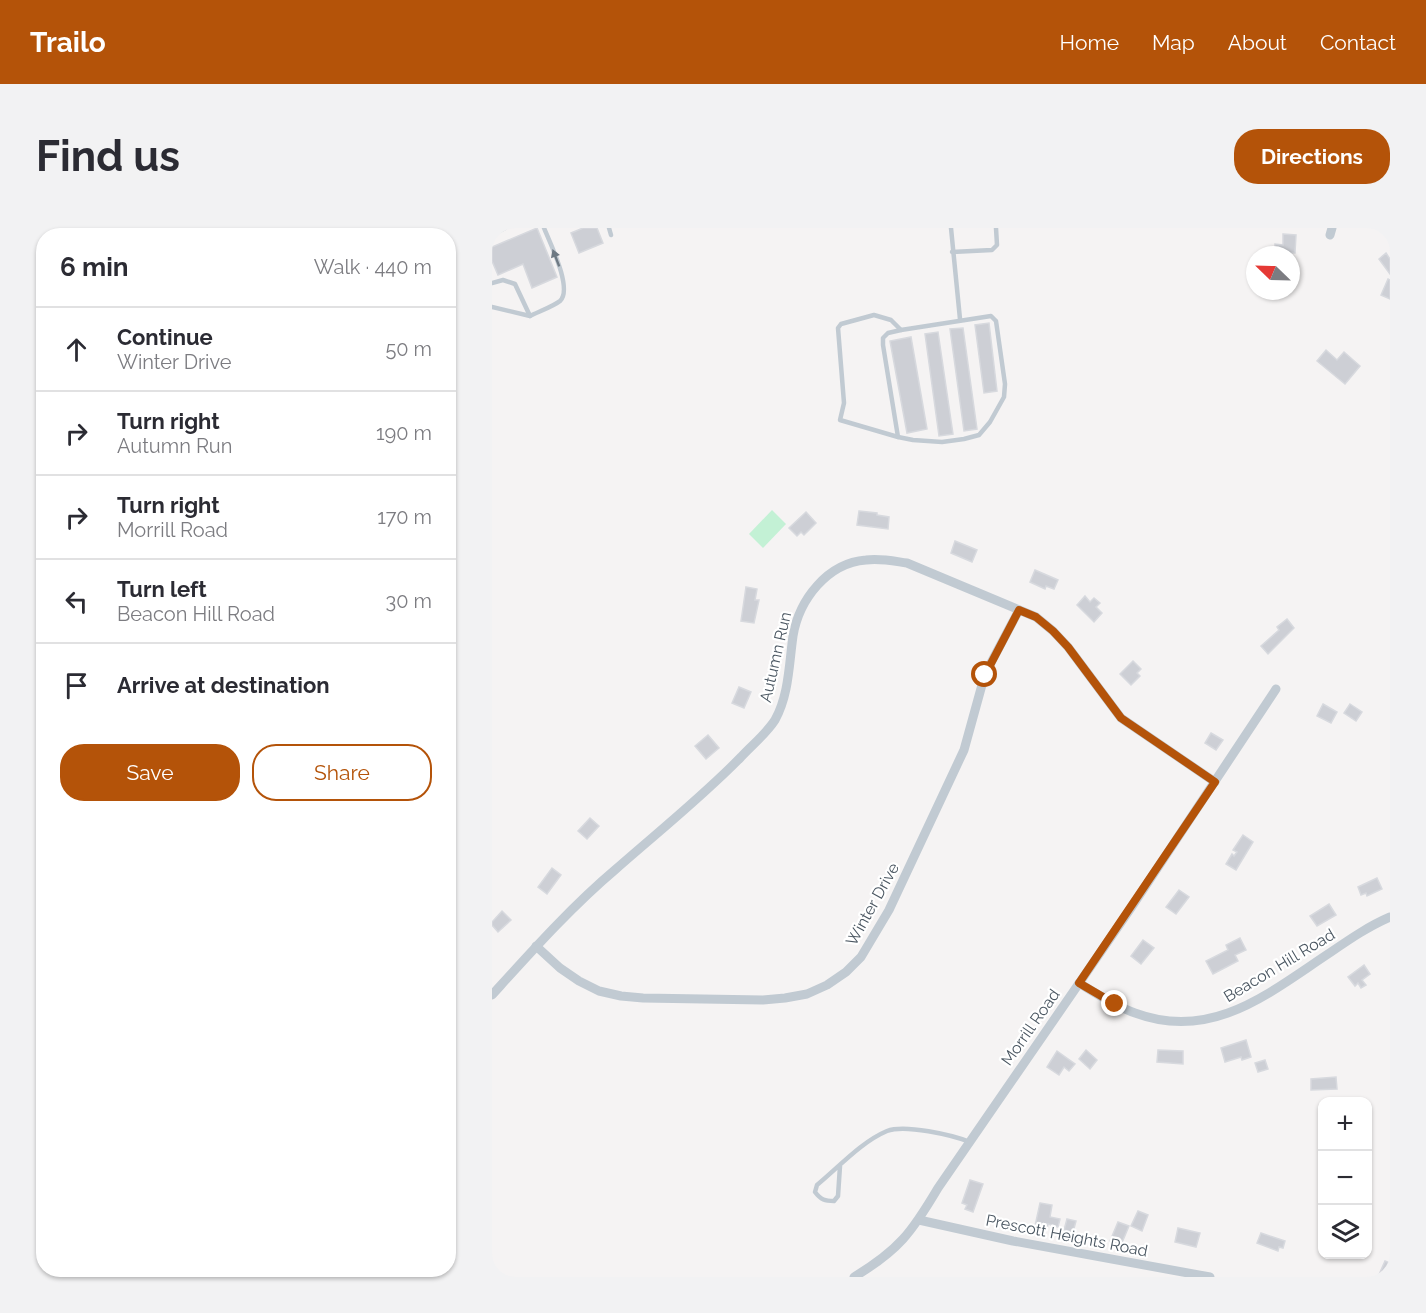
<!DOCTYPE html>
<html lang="en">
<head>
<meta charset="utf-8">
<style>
  :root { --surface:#fff; --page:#f2f2f3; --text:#2b2b33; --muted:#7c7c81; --line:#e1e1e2; --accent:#b45309 }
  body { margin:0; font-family:Raleway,sans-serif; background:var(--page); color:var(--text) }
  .controls { position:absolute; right:18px; bottom:18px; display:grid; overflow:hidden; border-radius:12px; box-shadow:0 2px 4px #0004 }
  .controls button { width:54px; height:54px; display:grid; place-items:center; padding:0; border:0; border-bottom:2px solid var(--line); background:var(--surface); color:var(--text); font:30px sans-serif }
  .compass { position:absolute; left:754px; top:18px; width:54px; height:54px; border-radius:50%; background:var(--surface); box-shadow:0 2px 4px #0004; rotate:293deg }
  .stop { position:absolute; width:18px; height:18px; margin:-14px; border:4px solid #b45309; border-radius:50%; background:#fff }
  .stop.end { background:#b45309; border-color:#fff; box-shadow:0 2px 6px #0008 }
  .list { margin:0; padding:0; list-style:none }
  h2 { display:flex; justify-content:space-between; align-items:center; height:78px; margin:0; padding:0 24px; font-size:26px }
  h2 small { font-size:20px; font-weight:400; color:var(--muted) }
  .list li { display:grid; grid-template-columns:39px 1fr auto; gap:18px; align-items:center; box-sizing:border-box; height:84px; padding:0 24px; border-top:2px solid var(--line) }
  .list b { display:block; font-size:22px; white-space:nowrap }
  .list p { margin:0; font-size:20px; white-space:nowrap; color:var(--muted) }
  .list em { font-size:20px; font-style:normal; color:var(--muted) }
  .actions { display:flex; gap:12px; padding:18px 24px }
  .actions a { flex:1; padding:14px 0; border:2px solid var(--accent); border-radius:24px; text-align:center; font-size:21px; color:var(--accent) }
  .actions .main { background:var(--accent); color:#fff }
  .icon { flex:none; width:33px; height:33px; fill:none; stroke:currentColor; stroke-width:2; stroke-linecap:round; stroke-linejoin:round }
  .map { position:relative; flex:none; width:898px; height:1049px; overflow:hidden; border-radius:24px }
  header { display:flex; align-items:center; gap:36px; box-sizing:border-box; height:84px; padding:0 30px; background:var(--accent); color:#fff }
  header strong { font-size:28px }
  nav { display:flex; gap:33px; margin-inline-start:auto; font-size:21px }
  .intro { display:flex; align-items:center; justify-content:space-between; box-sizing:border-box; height:144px; padding:0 36px }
  h1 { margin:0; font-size:42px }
  .button { padding:15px 27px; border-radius:24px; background:var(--accent); color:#fff; font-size:21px; font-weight:700 }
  main { display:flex; gap:36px; padding:0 36px }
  aside { flex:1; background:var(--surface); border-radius:24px; box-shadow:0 2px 4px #0004 }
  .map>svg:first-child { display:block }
  .green { fill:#c3f1d5 }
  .building { fill:#cdcfd5; stroke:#d7d9de; stroke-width:1.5 }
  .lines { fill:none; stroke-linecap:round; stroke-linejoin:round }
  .service { stroke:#c1cad2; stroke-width:4.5 }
  .minor { stroke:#c1cad2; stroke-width:9 }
  .oneway { fill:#6e7983 }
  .route { stroke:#b45309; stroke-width:8 }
  .labels { text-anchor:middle; stroke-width:4.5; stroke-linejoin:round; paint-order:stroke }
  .street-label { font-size:16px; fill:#4a5661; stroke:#fff }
</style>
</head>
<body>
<header>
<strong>Trailo</strong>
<nav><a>Home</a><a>Map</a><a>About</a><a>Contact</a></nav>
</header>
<div class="intro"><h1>Find us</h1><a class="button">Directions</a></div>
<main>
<aside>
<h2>6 min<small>Walk · 440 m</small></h2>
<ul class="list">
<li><svg class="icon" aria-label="ahead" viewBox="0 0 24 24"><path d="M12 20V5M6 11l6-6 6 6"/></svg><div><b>Continue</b><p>Winter Drive</p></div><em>50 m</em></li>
<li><svg class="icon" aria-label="right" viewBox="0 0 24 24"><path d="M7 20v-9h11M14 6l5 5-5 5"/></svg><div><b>Turn right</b><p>Autumn Run</p></div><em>190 m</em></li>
<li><svg class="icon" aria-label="right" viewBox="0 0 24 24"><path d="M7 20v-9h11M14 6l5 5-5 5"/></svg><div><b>Turn right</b><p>Morrill Road</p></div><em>170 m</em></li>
<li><svg class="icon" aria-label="left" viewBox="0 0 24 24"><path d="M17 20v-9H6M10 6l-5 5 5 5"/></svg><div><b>Turn left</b><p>Beacon Hill Road</p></div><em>30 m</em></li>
<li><svg class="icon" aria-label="arrive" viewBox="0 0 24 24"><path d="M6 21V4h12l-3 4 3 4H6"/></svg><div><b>Arrive at destination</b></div></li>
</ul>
<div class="actions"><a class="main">Save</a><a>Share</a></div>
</aside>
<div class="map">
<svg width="898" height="1049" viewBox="0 0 898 1049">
  <rect width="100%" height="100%" fill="#f5f3f3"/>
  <polygon class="green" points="280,282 294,296 271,320 257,306"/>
  <g class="building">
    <polygon points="45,0 65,49 40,60 31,36 6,47 0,33 0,19"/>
    <polygon points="91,0 105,0 111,15 87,25 79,5"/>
    <polygon points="791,6 804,7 803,25 783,24 783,16 791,17"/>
    <polygon points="894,25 898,31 898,46 887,31"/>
    <polygon points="896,51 898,52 898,71 889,67"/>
    <polygon points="497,95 505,163 492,165 483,97"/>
    <polygon points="471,100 485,201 472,203 458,101"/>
    <polygon points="446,104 461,206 447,208 433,106"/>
    <polygon points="419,109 435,201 415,205 398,113"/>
    <polygon points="834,122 845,132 852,124 868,138 853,156 825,133"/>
    <polygon points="367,283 385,285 385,287 397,289 396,301 365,297"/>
    <polygon points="314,284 324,295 312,307 309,304 305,308 297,300"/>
    <polygon points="463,313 485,322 480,334 459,325"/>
    <polygon points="543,342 566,352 562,361 554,358 553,361 538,354"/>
    <polygon points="254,359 265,361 263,372 267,372 262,395 249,393"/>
    <polygon points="593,368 598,374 602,370 608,375 604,379 610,385 602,394 585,377"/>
    <polygon points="795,391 802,400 776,426 769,418 787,402 785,399"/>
    <polygon points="641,433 649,441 645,445 648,448 639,457 628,446"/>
    <polygon points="247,459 259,464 252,480 240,475"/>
    <polygon points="831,476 845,484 839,495 825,488"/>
    <polygon points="858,476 870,484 864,493 852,485"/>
    <polygon points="719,505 731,512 724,522 713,515"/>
    <polygon points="216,507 227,520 214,531 203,518"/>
    <polygon points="98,590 107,598 95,611 86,603"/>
    <polygon points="751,607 761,614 744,642 734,636 740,626 742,628 745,624 741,622"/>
    <polygon points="60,640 69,647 55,666 46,659"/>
    <polygon points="885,650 890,661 875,668 874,665 869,667 866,659"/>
    <polygon points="687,662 697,669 684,686 674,679"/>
    <polygon points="837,676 844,687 825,698 818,688"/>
    <polygon points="10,683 19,692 6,704 0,697 0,694"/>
    <polygon points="748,710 754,722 743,727 746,733 721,746 714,733 736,722 734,717"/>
    <polygon points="651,712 662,720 649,736 639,728"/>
    <polygon points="872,737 878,746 870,752 874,757 869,760 866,755 863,758 856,749"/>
    <polygon points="754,812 759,829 750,832 749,829 733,834 729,820"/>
    <polygon points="594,822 605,832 598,841 587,831"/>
    <polygon points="666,822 691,823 691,836 665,834"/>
    <polygon points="565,823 583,836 577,843 572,839 567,847 555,839"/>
    <polygon points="773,832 776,841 766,844 763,835"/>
    <polygon points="844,849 845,861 819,862 819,851"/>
    <polygon points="478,952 491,956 481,984 473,981 475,977 470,975"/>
    <polygon points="548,975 560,977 558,989 568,991 566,999 556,996 555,1001 543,998"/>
    <polygon points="646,983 656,987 650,1003 639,998"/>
    <polygon points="575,991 584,993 581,1004 572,1002"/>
    <polygon points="626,994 637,998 629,1017 618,1013"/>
    <polygon points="686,1000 708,1005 704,1019 683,1014"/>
    <polygon points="769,1005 793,1013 791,1020 787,1019 786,1023 765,1015"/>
    <polygon points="893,1033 898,1035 898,1049 886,1049"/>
  </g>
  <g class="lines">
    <g class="service">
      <polyline points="117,0 119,7"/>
      <polyline points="459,0 468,91"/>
      <polyline points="0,7 13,0"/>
      <polyline points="460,24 500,22 505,17 504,0"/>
      <polyline points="0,55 11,52 23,56 38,88"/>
      <path d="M0 79 38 88C46 84 62 78 68 73 81 61 58 15 52 0"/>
      <polygon points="382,87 399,92 409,102 499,88 504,93 513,156 512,169 498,194 487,207 472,211 450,214 421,212 406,209 348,192 352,175 346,100 349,96"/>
      <polyline points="406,209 391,117 391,110 396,105 409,102"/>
      <path d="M348 938 346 968 342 973C333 973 329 972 323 964L325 957C347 939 369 914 395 903 413 896 460 907 478 914"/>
    </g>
    <g class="minor">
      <polyline points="838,7 840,0"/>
      <polyline points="44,718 68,740 87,753 107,763 129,768 151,770 271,772 293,770 315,766 335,757 354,744 369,729 397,682 472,522 493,446 527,382"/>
      <path d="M587 755C605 766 623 778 643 785 721 814 778 764 839 724 858 711 877 698 898 689"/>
      <path d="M0 767C39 724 79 679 124 641 166 604 210 569 249 529 260 517 274 506 283 492 297 467 297 436 301 408 307 372 335 335 374 332 388 330 401 333 415 335L544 389 561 403 576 419 629 490 723 554"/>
      <polyline points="427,992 521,1013 718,1049"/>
      <path d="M362 1049C407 1022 420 1004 446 960L639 680 784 461"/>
    </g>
  </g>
  <defs><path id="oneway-solid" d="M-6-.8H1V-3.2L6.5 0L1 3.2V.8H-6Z" transform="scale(1.5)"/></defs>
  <use class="oneway" href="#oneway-solid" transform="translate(64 30) rotate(-111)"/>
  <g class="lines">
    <polyline class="route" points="493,447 527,382 544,389 561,403 576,419 629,490 723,554 587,755 623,776"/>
  </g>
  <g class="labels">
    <g class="street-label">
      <text transform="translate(283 429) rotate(-77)" y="6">Autumn Run</text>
      <text transform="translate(380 676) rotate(-61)" y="6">Winter Drive</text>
      <text transform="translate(787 737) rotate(-31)" y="6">Beacon Hill Road</text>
      <text transform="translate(538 799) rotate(-55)" y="6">Morrill Road</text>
      <text transform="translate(575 1007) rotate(11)" y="6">Prescott Heights Road</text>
    </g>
  </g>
</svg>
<div class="controls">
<button>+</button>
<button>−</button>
<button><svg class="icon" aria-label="layers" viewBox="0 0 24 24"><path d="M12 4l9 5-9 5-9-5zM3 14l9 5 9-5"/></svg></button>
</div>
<svg class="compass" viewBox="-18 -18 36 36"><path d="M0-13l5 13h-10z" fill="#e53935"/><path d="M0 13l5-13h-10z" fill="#7c7c81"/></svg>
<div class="stop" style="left:493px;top:447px"></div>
<div class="stop end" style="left:623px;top:776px"></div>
</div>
</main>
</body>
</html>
